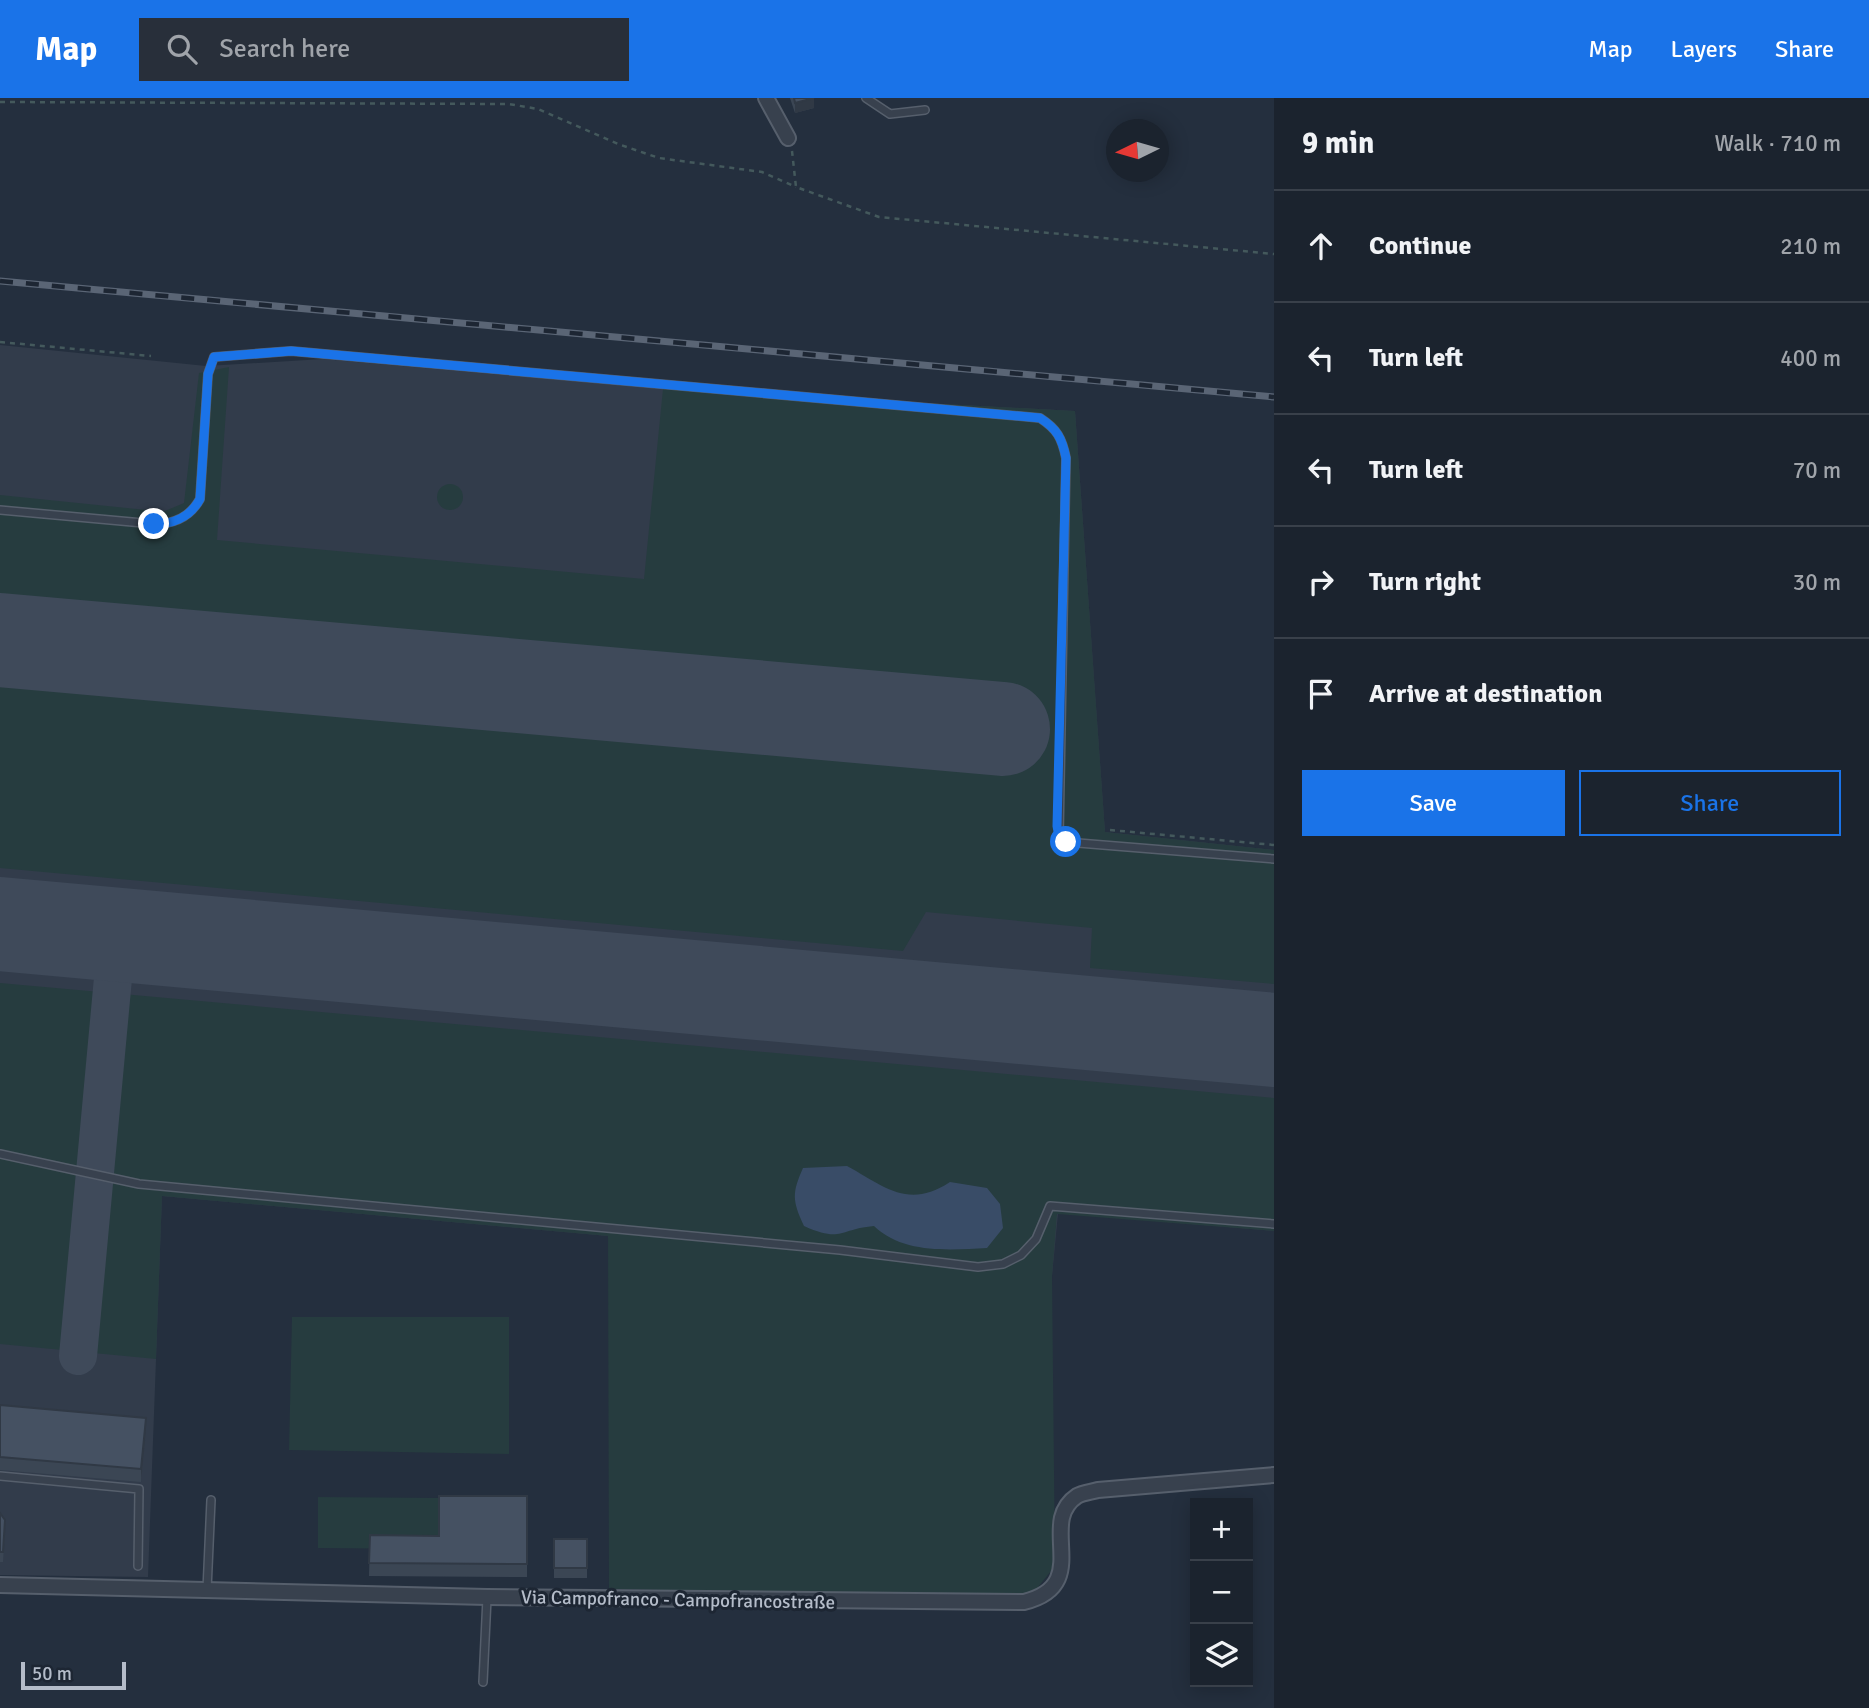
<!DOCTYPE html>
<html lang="en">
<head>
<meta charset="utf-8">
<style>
  :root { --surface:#1b232e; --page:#282f3a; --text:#f1f3f6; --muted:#a0a4aa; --line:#39404a; --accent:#1a73e8 }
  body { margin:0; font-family:Signika,sans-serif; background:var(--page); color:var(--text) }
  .controls { position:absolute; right:21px; bottom:21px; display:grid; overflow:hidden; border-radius:0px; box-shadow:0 4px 18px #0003 }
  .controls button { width:63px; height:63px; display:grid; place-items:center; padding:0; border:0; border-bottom:2px solid var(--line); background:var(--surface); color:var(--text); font:35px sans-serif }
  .compass { position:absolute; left:1106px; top:21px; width:63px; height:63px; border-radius:50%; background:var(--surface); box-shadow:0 4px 18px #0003; rotate:265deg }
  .scale { position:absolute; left:21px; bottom:18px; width:105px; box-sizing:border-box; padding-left:7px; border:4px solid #b4bcc9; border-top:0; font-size:19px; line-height:24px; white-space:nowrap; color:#b4bcc9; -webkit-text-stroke:5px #1d2633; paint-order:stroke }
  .stop { position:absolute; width:21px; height:21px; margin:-16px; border:5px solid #1a73e8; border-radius:50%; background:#fff }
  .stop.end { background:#1a73e8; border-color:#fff; box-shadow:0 2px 7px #0008 }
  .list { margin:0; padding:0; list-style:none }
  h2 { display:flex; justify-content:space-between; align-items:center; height:91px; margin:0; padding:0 28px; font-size:30px }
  h2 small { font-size:23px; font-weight:400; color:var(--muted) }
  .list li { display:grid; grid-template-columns:46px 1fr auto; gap:21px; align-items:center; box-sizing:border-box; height:112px; padding:0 28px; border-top:2px solid var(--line) }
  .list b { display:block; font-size:26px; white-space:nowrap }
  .list em { font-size:23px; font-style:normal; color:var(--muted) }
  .actions { display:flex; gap:14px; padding:21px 28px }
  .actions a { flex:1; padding:16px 0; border:2px solid var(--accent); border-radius:0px; text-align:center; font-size:24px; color:var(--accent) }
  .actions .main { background:var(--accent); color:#fff }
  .icon { flex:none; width:38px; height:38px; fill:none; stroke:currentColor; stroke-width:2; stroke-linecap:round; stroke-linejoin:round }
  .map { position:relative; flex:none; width:1274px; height:1610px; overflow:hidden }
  header { display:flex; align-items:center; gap:42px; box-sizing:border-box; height:98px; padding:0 35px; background:var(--accent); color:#fff }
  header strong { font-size:33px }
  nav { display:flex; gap:38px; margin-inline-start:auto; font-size:24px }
  .search { width:490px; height:63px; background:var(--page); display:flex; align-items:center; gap:18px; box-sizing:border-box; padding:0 24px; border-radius:0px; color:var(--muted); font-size:26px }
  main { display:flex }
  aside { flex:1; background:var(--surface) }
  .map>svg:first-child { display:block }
  .airport { fill:#323c4b }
  .green { fill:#263c3f }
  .water { fill:#394c67 }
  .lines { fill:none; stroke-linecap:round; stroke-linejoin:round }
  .taxiway { stroke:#3f4a5a; stroke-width:38 }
  .runway { stroke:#3f4a5a; stroke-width:94 }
  .lane-casing { stroke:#565f6c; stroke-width:10 }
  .street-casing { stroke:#565f6c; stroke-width:18 }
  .path { stroke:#44595c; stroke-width:2.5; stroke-dasharray:5 5; stroke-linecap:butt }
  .lane { stroke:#38414e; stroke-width:7 }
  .street { stroke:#38414e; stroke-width:14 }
  .rail-casing { stroke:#5a6575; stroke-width:7 }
  .rail { stroke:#1d2633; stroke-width:4.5; stroke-dasharray:13; stroke-linecap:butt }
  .wall { fill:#3b4654 }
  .shaded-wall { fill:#303945 }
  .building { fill:#455162; stroke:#303945; stroke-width:2 }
  .route { stroke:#1a73e8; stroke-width:9 }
  .labels { text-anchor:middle; stroke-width:6; stroke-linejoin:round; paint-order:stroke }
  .street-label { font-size:19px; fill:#b4bcc9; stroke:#1d2633 }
</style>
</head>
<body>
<header>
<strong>Map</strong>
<div class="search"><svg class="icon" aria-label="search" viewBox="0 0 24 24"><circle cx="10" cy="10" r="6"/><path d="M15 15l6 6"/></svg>Search here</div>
<nav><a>Map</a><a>Layers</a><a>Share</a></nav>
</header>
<main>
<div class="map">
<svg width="1274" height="1610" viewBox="0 0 1274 1610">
  <rect width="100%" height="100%" fill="#242f3e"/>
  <polygon class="airport" points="0,247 206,268 323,261 663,291 1075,313 1105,734 1274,752 1274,1133 1058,1115 1052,1178 162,1098 148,1479 0,1477"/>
  <g class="green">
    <polygon points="229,269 217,442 644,481 663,291 1075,313 1105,734 1274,752 1274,886 1090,870 1092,830 926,814 903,853 0,770 0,397 156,413 165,413 184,405 199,275"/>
    <circle cx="450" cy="399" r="13"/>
    <polygon points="0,885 1274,1000 1274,1133 1057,1116 1052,1178 1055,1468 1030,1499 609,1491 608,1138 162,1098 156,1261 0,1246"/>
    <polygon points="292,1219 509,1219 509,1356 289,1352"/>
    <polygon points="318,1399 439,1400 439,1451 318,1450"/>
  </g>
  <path class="water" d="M847 1068C884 1088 908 1112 950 1084L987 1090 1000 1106 1003 1130 987 1150C949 1152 903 1156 874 1128 839 1131 842 1145 804 1128 792 1102 792 1095 803 1070Z"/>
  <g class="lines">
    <polyline class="taxiway" points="78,1258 117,837"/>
    <g class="runway">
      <polyline points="0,542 1003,631"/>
      <polyline points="0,826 1274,942"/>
    </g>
    <g class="lane-casing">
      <g id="lane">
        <polyline points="866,0 890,16 925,12"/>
        <path d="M0 412 154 426C175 426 190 419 200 401L208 276 214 259 291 253 1040 320C1057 331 1062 340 1066 360L1059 739 1066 744 1274 761"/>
        <polyline points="0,1056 139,1086 840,1152 978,1169 1003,1166 1021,1157 1036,1141 1050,1108 1274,1126"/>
        <polyline points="0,1378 139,1391 138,1468"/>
        <polyline points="207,1492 211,1402"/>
        <polyline points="483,1584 487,1500"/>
      </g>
    </g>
    <g class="street-casing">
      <g id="street">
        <polyline points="766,0 788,40"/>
        <path d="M0 1487 487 1499 1024 1504C1094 1487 1036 1425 1077 1398 1082 1395 1091 1394 1098 1392L1274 1377"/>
      </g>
    </g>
    <g class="path">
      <polyline points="0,4 509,6 538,11 618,46 659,60 762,74 796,89"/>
      <polyline points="792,53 796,89 879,119 1274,156"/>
      <polyline points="0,244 151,258"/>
      <polyline points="1110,732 1274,747"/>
    </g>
    <use href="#lane" class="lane"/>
    <use href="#street" class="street"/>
    <g class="rail-casing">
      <polyline id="rail" points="0,183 1274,299"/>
    </g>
    <use href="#rail" class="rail"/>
  </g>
  <g class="wall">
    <polygon points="790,0 814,0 814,10 795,15"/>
    <polygon points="0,1307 146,1333 141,1384 0,1372"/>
    <polygon points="527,1398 527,1479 369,1478 370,1437 439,1438"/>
    <polygon points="0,1415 5,1432 3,1464 0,1464"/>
    <rect x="554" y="1441" width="33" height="39"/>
  </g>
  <g class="shaded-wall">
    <polygon points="814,0 814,10 795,15 795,5"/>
    <polygon points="146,1320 146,1333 141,1384 141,1371"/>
  </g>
  <g class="building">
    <polygon points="794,0 814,0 795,5"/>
    <polygon points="0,1307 146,1320 141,1371 0,1359"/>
    <polygon points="439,1398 527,1398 527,1466 369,1465 370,1437 439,1438"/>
    <polygon points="0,1415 5,1422 3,1454 0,1454"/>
    <rect x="554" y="1441" width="33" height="29"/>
  </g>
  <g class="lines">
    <path class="route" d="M154 426C175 426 190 419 200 401L208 276 214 259 291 253 1040 320C1057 331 1062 340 1066 360L1057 728 1059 739 1066 744"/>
  </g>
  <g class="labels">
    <g class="street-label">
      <text transform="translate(678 1501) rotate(1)" y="7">Via Campofranco - Campofrancostraße</text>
    </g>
  </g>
</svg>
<div class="controls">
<button>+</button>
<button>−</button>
<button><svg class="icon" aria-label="layers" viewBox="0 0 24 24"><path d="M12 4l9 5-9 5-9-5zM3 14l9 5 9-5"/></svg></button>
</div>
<svg class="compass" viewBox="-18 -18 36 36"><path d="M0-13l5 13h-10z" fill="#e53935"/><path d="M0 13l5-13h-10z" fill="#a0a4aa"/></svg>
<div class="scale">50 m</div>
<div class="stop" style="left:1066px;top:744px"></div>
<div class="stop end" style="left:154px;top:426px"></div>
</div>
<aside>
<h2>9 min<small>Walk · 710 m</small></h2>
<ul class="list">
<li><svg class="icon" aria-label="ahead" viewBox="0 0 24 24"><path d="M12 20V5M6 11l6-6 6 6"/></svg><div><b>Continue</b></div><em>210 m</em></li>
<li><svg class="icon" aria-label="left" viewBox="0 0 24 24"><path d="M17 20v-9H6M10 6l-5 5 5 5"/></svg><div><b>Turn left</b></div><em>400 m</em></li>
<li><svg class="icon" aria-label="left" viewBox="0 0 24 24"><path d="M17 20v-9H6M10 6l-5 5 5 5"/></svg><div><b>Turn left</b></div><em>70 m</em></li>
<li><svg class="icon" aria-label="right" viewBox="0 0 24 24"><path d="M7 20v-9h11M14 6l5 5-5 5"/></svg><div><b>Turn right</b></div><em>30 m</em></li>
<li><svg class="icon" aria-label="arrive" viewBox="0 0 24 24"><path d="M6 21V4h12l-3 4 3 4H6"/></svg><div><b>Arrive at destination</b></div></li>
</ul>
<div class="actions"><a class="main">Save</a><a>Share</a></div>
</aside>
</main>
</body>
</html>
